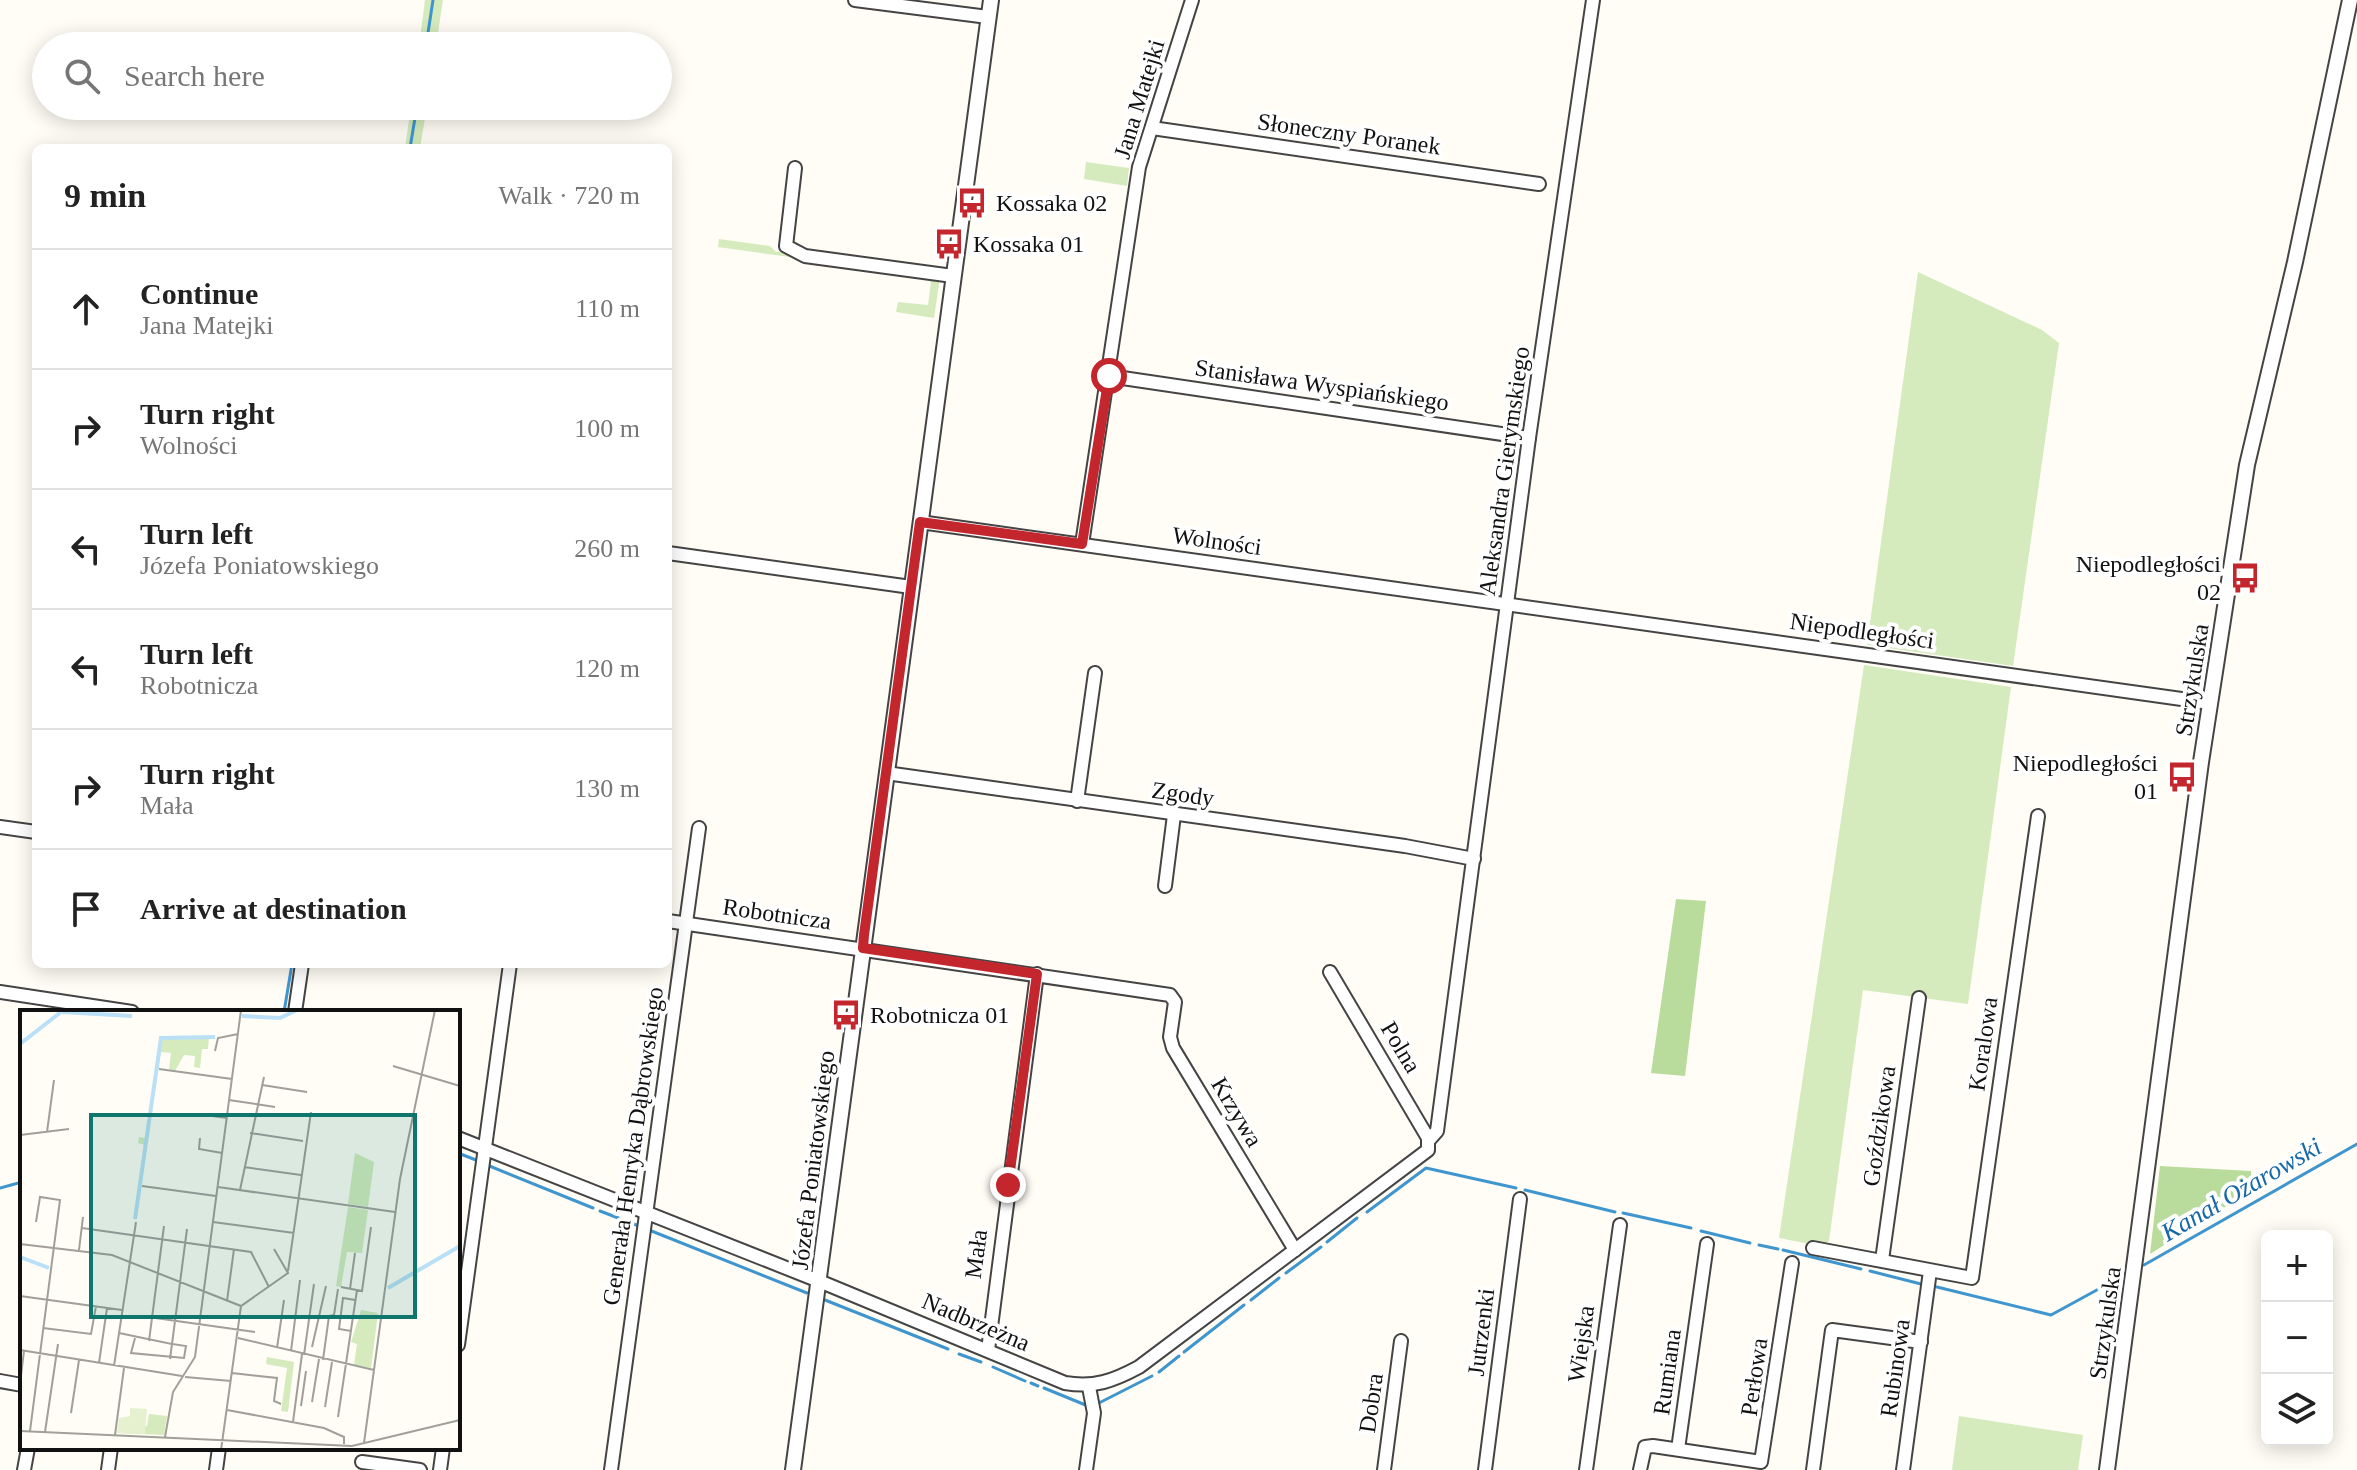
<!DOCTYPE html>
<html lang="en">
<head>
<meta charset="utf-8">
<style>
  :root { --surface:#fff; --page:#f6f6f6; --text:#222; --muted:#767676; --line:#e0e0e0 }
  body { margin:0; font-family:Georgia,serif; background:var(--page); color:var(--text) }
  .controls { position:absolute; right:24px; bottom:24px; display:grid; overflow:hidden; border-radius:12px; box-shadow:0 4px 20px #0003 }
  .controls button { width:72px; height:72px; display:grid; place-items:center; padding:0; border:0; border-bottom:2px solid var(--line); background:var(--surface); color:var(--text); font:40px sans-serif }
  .stop { position:absolute; width:24px; height:24px; margin:-18px; border:6px solid #c4262e; border-radius:50%; background:#fff }
  .stop.end { background:#c4262e; border-color:#fff; box-shadow:0 2px 8px #0008 }
  .list { margin:0; padding:0; list-style:none }
  h2 { display:flex; justify-content:space-between; align-items:center; height:104px; margin:0; padding:0 32px; font-size:34px }
  h2 small { font-size:26px; font-weight:400; color:var(--muted) }
  .list li { display:grid; grid-template-columns:52px 1fr auto; gap:24px; align-items:center; box-sizing:border-box; height:120px; padding:0 32px; border-top:2px solid var(--line) }
  .list b { display:block; font-size:30px; white-space:nowrap }
  .list p { margin:0; font-size:26px; white-space:nowrap; color:var(--muted) }
  .list em { font-size:26px; font-style:normal; color:var(--muted) }
  .icon { flex:none; width:44px; height:44px; fill:none; stroke:currentColor; stroke-width:2; stroke-linecap:round; stroke-linejoin:round }
  .map { position:relative; flex:none; width:2357px; height:1470px; overflow:hidden }
  .search { position:absolute; background:var(--surface); box-shadow:0 4px 20px #0003; left:32px; top:32px; width:640px; height:88px; display:flex; align-items:center; gap:20px; box-sizing:border-box; padding:0 28px; border-radius:44px; color:var(--muted); font-size:30px }
  .panel { position:absolute; background:var(--surface); box-shadow:0 4px 20px #0003; left:32px; top:144px; width:640px; height:824px; border-radius:12px }
  .map>svg:first-child { display:block }
  .green { fill:#d5ebbd }
  .forest { fill:#b9dc9c }
  .lines { fill:none; stroke-linecap:round; stroke-linejoin:round }
  .stream { stroke:#3f96cf; stroke-width:3 }
  .minor-casing { stroke:#444; stroke-width:16 }
  .tertiary-casing { stroke:#444; stroke-width:18 }
  .minor { stroke:#fff; stroke-width:12 }
  .tertiary { stroke:#fff; stroke-width:14 }
  .route { stroke:#c4262e; stroke-width:10 }
  .labels { text-anchor:middle; stroke-width:8; stroke-linejoin:round; paint-order:stroke }
  .street-label { font-size:24px; fill:#111; stroke:#fff }
  .poi-label { font-size:24px; fill:#111; stroke:#fff; text-anchor:start }
  .water-label { font-size:26px; font-style:italic; fill:#1768a6; stroke:#fff }
  .inset-river { fill:none; stroke:#b9e0f7; stroke-width:4 }
  .inset-road { fill:none; stroke:#a09f9a; stroke-width:2 }
  .view { fill:#0f766e; fill-opacity:0.15; stroke:#0f766e; stroke-width:4 }
  .inset-edge { fill:none; stroke:#111; stroke-width:4 }
</style>
</head>
<body>
<div class="map">
<svg width="2357" height="1470" viewBox="0 0 2357 1470">
  <rect width="100%" height="100%" fill="#fffdf5"/>
  <g class="green">
    <polygon points="425,0 443,0 436,46 419,46"/>
    <polygon points="411,106 427,106 420,148 405,148"/>
    <polygon points="1086,162 1129,168 1127,186 1084,179"/>
    <polygon points="719,239 770,246 776,252 787,251 804,259 718,247"/>
    <polygon points="1918,272 2042,330 2059,343 2013,666 1867,645"/>
    <polygon points="923,275 940,277 934,318 896,312 898,302 928,305 931,282"/>
    <polygon points="1864,665 2011,687 1968,1004 1863,990 1829,1241 1820,1246 1779,1238"/>
    <polygon points="1959,1416 2083,1435 2078,1470 1952,1470"/>
  </g>
  <g class="forest">
    <polygon points="1676,899 1706,901 1685,1076 1651,1073"/>
    <polygon points="2160,1166 2251,1171 2252,1190 2150,1254"/>
  </g>
  <g class="lines">
    <g class="stream">
      <polyline points="426,46 433,0"/>
      <polyline points="410,148 417,106"/>
      <polyline points="284,1012 292,964"/>
      <polyline points="458,1153 476,1160"/>
      <polyline points="487,1165 593,1208"/>
      <polyline points="0,1188 22,1182"/>
      <polyline points="1525,1190 1615,1212"/>
      <polyline points="600,1211 639,1226"/>
      <polyline points="1367,1212 1426,1168 1516,1188"/>
      <polyline points="1623,1213 1691,1228"/>
      <polyline points="649,1230 807,1293"/>
      <polyline points="1701,1231 1750,1243"/>
      <polyline points="1327,1242 1357,1218"/>
      <polyline points="1759,1245 1778,1249"/>
      <polyline points="1783,1250 1861,1269"/>
      <polyline points="2144,1265 2357,1144"/>
      <polyline points="1870,1271 1921,1284"/>
      <polyline points="1286,1273 1321,1247"/>
      <polyline points="1937,1287 2051,1315 2117,1279"/>
      <polyline points="825,1300 948,1349"/>
      <polyline points="1251,1300 1279,1278"/>
      <polyline points="1184,1352 1244,1305"/>
      <polyline points="959,1354 981,1362"/>
      <polyline points="993,1367 1025,1381"/>
      <polyline points="1159,1372 1179,1356"/>
      <polyline points="1031,1383 1038,1386"/>
      <polyline points="1044,1388 1088,1406"/>
      <polyline points="1095,1405 1152,1376"/>
    </g>
    <g class="minor-casing">
      <g id="minor">
        <polyline points="855,0 988,17"/>
        <polyline points="1152,128 1539,184"/>
        <polyline points="795,168 786,246 805,256 953,276"/>
        <polyline points="1109,376 1529,438"/>
        <polyline points="920,522 2210,703"/>
        <polyline points="1082,544 1139,167 1192,0"/>
        <polyline points="668,553 911,587"/>
        <polyline points="886,773 1405,846 1474,859"/>
        <polyline points="1077,801 1095,673"/>
        <polyline points="0,827 36,832"/>
        <polyline points="1165,886 1174,815"/>
        <polyline points="668,921 1170,995 1175,1002 1170,1037 1173,1048 1295,1250"/>
        <polyline points="0,992 132,1012"/>
        <polyline points="295,1012 302,964"/>
        <path d="M458 1138 819 1281 1065 1383C1094 1388 1113 1381 1139 1367L1428 1150V1138L1330 972"/>
        <polyline points="1429,1140 1437,1131 1529,438 1593,0"/>
        <polyline points="1813,1248 1972,1278 2038,816"/>
        <polyline points="1882,1260 1919,998"/>
        <polyline points="458,1345 510,964"/>
        <polyline points="988,1350 1037,974"/>
        <polyline points="0,1381 22,1385"/>
        <polyline points="1678,1449 1707,1244"/>
        <polyline points="362,1462 420,1470"/>
        <polyline points="24,1470 28,1448"/>
        <polyline points="108,1470 111,1448"/>
        <polyline points="216,1470 219,1448"/>
        <polyline points="440,1470 443,1448"/>
        <polyline points="611,1470 699,828"/>
        <polyline points="1086,1470 1094,1413 1089,1387"/>
        <polyline points="1384,1470 1401,1341"/>
        <polyline points="1485,1470 1520,1199"/>
        <polyline points="1586,1470 1620,1225"/>
        <polyline points="1640,1470 1645,1447 1653,1446 1761,1462 1792,1263"/>
        <polyline points="1813,1470 1832,1330 1921,1342"/>
        <polyline points="1903,1470 1930,1271"/>
      </g>
    </g>
    <g class="tertiary-casing">
      <g id="tertiary">
        <polyline points="793,1470 991,0"/>
        <polyline points="2107,1470 2201,762 2247,465 2295,262 2350,0"/>
      </g>
    </g>
    <use href="#minor" class="minor"/>
    <use href="#tertiary" class="tertiary"/>
  </g>
  <g class="lines">
    <polyline class="route" points="1008,1185 1037,974 863,948 864,935 920,522 1082,544 1109,376"/>
  </g>
  <defs>
    <g id="bus-bare" transform="scale(2.4)"><path d="M-5-6H5V4H4V6H2V4H-2V6H-4V4H-5ZM-3.5-4V0h7V-4ZM-3.5 1.2v1.5H-2V1.2ZM2 1.2v1.5H3.5V1.2Z" fill="#c4262e" stroke="#fff" stroke-width="2.5" paint-order="stroke"/></g>
  </defs>
  <g fill-rule="evenodd">
    <use href="#bus-bare" x="972" y="203"/>
    <use href="#bus-bare" x="949" y="244"/>
    <use href="#bus-bare" x="2245" y="578"/>
    <use href="#bus-bare" x="2182" y="777"/>
    <use href="#bus-bare" x="846" y="1015"/>
  </g>
  <g class="labels">
    <g class="street-label">
      <text transform="translate(1139 99) rotate(-73)" y="8">Jana Matejki</text>
      <text transform="translate(1349 134) rotate(8)" y="8">Słoneczny Poranek</text>
      <text transform="translate(1322 385) rotate(8)" y="8">Stanisława Wyspiańskiego</text>
      <text transform="translate(1504 471) rotate(-82)" y="8">Aleksandra Gierymskiego</text>
      <text transform="translate(1217 541) rotate(8)" y="8">Wolności</text>
      <text transform="translate(1862 631) rotate(8)" y="8">Niepodległości</text>
      <text transform="translate(2192 680) rotate(-81)" y="8">Strzykulska</text>
      <text transform="translate(1183 794) rotate(8)" y="8">Zgody</text>
      <text transform="translate(777 914) rotate(8)" y="8">Robotnicza</text>
      <text transform="translate(1983 1044) rotate(-82)" y="8">Koralowa</text>
      <text transform="translate(1401 1047) rotate(59)" y="8">Polna</text>
      <text transform="translate(1237 1112) rotate(59)" y="8">Krzywa</text>
      <text transform="translate(1879 1126) rotate(-82)" y="8">Goździkowa</text>
      <text transform="translate(633 1146) rotate(-82)" y="8">Generała Henryka Dąbrowskiego</text>
      <text transform="translate(813 1160) rotate(-83)" y="8">Józefa Poniatowskiego</text>
      <text transform="translate(976 1254) rotate(-82)" y="8">Mała</text>
      <text transform="translate(976 1322) rotate(23)" y="8">Nadbrzeżna</text>
      <text transform="translate(2105 1323) rotate(-82)" y="8">Strzykulska</text>
      <text transform="translate(1481 1332) rotate(-83)" y="8">Jutrzenki</text>
      <text transform="translate(1581 1344) rotate(-82)" y="8">Wiejska</text>
      <text transform="translate(1895 1368) rotate(-82)" y="8">Rubinowa</text>
      <text transform="translate(1667 1372) rotate(-82)" y="8">Rumiana</text>
      <text transform="translate(1754 1377) rotate(-82)" y="8">Perłowa</text>
      <text transform="translate(1371 1403) rotate(-82)" y="8">Dobra</text>
    </g>
    <g class="poi-label">
      <text x="996" y="211">Kossaka 02</text>
      <text x="973" y="252">Kossaka 01</text>
      <text x="2221" y="572" text-anchor="end">Niepodległości<tspan x="2221" dy="28">02</tspan></text>
      <text x="2158" y="771" text-anchor="end">Niepodległości<tspan x="2158" dy="28">01</tspan></text>
      <text x="870" y="1023">Robotnicza 01</text>
    </g>
    <g class="water-label">
      <text transform="translate(2241 1189) rotate(-30)" y="9">Kanał Ożarowski</text>
    </g>
  </g>
  <g transform="translate(20 1010)">
    <rect width="440" height="440" fill="#fffdf5"/>
    <path d="M141 26 189 27 188 39H182L180 58 174 57 175 46 164 45 155 61 149 59 151 43 141 42 114 214 125 135 118 133 119 127 126 128ZM335 143 354 152 348 197 328 194ZM328 197 348 200 342 243 327 242 321 277 316 276ZM341 300 358 303 351 358 334 355 337 334 331 332ZM247 347 274 352 268 402 261 401 267 358 246 354ZM129 404 147 406 144 425 97 423 127 416Z" fill="#d5ebbd"/>
    <path d="M110 398 127 399 125 424 97 423 99 408 110 406Z" fill="#e6f2cf"/>
    <path class="inset-river" d="M42 2 112 6M222 6 260 8 277 0M0 34 41 2M115 209 141 28 195 27M0 247 29 258M368 278 440 236"/>
    <path class="inset-road" d="M195 41 198 28 218 24M373 56 440 76M139 59 212 69M242 75 287 82M209 90 255 97M177 104 207 108M27 122 34 70M230 123 283 131M0 125 49 119M180 128 179 139 202 143M224 157 281 165M122 176 196 186M198 177 375 202M220 180 244 67M193 212 274 223M62 218 231 242 249 277M0 234 92 245 221 296 268 263 254 239M59 240 63 207M268 261 291 102M321 277 342 281 351 217M330 279 335 243M0 286 102 300M207 291 214 239M121 306 235 322M309 306 314 305 318 279M23 318 71 324 76 296M331 321 319 319 323 288 335 290M99 323 152 334 150 349M115 328 111 343 164 348 166 336 152 334 167 219M218 328 354 360M129 331 144 216M292 337 306 276M257 338 264 290M0 340 162 366M271 341 280 270M284 345 294 274M303 350 309 306M79 353 87 298M94 356 116 212M212 363 257 368 254 391 261 394M165 367 211 371M0 374 4 341M292 392 299 349M281 396 286 361M305 397 312 352M207 400 304 418 324 427V434M51 403 59 350M318 407 337 280M273 412 282 344M0 421 332 436 440 410M10 421 40 190 20 187 16 212M25 422 38 334M95 425 104 358M145 427 153 382 175 347 221 0M344 433 380 169 415 0M201 440 221 296"/>
    <path class="view" d="M71 105H395V307H71Z"/>
    <rect width="440" height="440" class="inset-edge"/>
  </g>
</svg>
<div class="controls">
<button>+</button>
<button>−</button>
<button><svg class="icon" aria-label="layers" viewBox="0 0 24 24"><path d="M12 4l9 5-9 5-9-5zM3 14l9 5 9-5"/></svg></button>
</div>
<div class="stop" style="left:1109px;top:376px"></div>
<div class="stop end" style="left:1008px;top:1185px"></div>
<div class="search"><svg class="icon" aria-label="search" viewBox="0 0 24 24"><circle cx="10" cy="10" r="6"/><path d="M15 15l6 6"/></svg>Search here</div>
<section class="panel">
<h2>9 min<small>Walk · 720 m</small></h2>
<ul class="list">
<li><svg class="icon" aria-label="ahead" viewBox="0 0 24 24"><path d="M12 20V5M6 11l6-6 6 6"/></svg><div><b>Continue</b><p>Jana Matejki</p></div><em>110 m</em></li>
<li><svg class="icon" aria-label="right" viewBox="0 0 24 24"><path d="M7 20v-9h11M14 6l5 5-5 5"/></svg><div><b>Turn right</b><p>Wolności</p></div><em>100 m</em></li>
<li><svg class="icon" aria-label="left" viewBox="0 0 24 24"><path d="M17 20v-9H6M10 6l-5 5 5 5"/></svg><div><b>Turn left</b><p>Józefa Poniatowskiego</p></div><em>260 m</em></li>
<li><svg class="icon" aria-label="left" viewBox="0 0 24 24"><path d="M17 20v-9H6M10 6l-5 5 5 5"/></svg><div><b>Turn left</b><p>Robotnicza</p></div><em>120 m</em></li>
<li><svg class="icon" aria-label="right" viewBox="0 0 24 24"><path d="M7 20v-9h11M14 6l5 5-5 5"/></svg><div><b>Turn right</b><p>Mała</p></div><em>130 m</em></li>
<li><svg class="icon" aria-label="arrive" viewBox="0 0 24 24"><path d="M6 21V4h12l-3 4 3 4H6"/></svg><div><b>Arrive at destination</b></div></li>
</ul>
</section>
</div>
</body>
</html>
